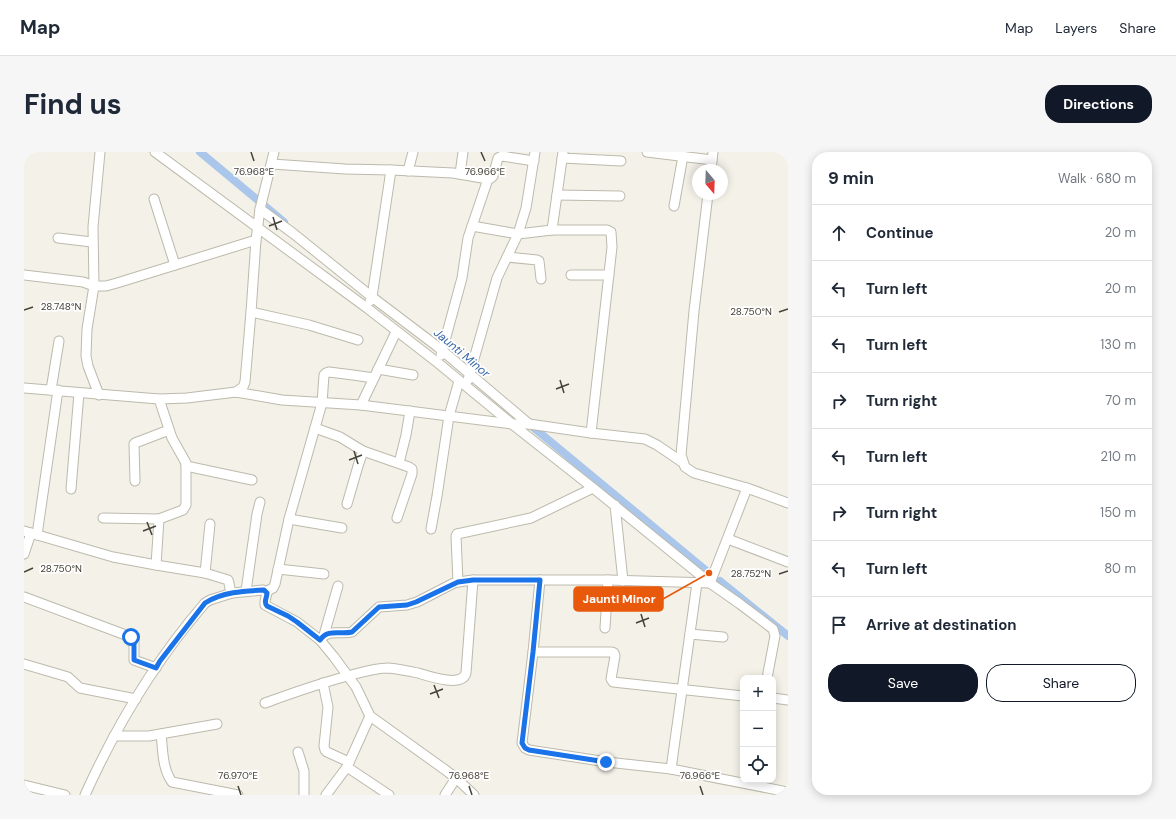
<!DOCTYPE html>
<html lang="en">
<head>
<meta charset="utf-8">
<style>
  :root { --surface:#fff; --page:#f6f6f7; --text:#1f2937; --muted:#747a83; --line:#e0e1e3; --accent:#111827 }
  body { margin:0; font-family:"DM Sans",sans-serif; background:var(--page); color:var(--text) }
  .controls { position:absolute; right:12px; bottom:12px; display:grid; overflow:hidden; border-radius:8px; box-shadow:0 2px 10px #0003 }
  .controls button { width:36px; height:36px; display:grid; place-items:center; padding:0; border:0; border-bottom:1px solid var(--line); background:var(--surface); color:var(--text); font:20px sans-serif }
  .compass { position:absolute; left:668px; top:12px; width:36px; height:36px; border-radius:50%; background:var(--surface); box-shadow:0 2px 10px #0003; rotate:161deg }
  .stop { position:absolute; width:12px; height:12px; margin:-9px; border:3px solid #1a73e8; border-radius:50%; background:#fff }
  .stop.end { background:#1a73e8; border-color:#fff; box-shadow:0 1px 4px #0008 }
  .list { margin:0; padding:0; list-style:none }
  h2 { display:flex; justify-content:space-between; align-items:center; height:52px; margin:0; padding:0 16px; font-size:17px }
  h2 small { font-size:13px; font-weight:400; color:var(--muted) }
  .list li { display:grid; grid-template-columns:26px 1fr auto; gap:12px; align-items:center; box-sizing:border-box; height:56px; padding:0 16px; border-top:1px solid var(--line) }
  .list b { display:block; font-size:15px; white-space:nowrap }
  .list em { font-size:13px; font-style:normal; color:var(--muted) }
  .actions { display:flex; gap:8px; padding:12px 16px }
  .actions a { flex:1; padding:9px 0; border:1px solid var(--accent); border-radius:16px; text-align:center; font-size:14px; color:var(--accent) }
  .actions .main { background:var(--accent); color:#fff }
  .icon { flex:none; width:22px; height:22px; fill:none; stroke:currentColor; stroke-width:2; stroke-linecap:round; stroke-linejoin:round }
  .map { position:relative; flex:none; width:764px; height:643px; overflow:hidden; border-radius:16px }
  header { display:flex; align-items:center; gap:24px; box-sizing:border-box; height:56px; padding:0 20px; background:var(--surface); border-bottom:1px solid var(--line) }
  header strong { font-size:19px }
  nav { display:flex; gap:22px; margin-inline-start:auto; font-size:14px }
  .intro { display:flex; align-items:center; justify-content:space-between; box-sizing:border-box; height:96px; padding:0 24px }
  h1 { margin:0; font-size:28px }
  .button { padding:10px 18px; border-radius:16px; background:var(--accent); color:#fff; font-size:14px; font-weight:700 }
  main { display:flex; gap:24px; padding:0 24px }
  aside { flex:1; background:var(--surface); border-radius:16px; box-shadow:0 2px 10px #0003 }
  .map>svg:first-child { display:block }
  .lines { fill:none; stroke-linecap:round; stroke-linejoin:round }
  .canal { stroke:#aac6ea; stroke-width:8 }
  .minor-casing { stroke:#bdbaac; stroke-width:11 }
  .minor { stroke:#fff; stroke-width:9 }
  .route { stroke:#1a73e8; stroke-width:5 }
  .ticks { fill:none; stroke:#454237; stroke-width:1.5 }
  .labels { text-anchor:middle; stroke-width:3.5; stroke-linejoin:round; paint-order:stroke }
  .water-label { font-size:12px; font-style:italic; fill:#3a69a8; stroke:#fff }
  .ticks-label { font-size:10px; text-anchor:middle; fill:#454237; stroke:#fff; stroke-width:3.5; stroke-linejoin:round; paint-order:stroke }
  .leader { fill:none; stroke:#e8590c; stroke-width:1.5 }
  .callout-dot { fill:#e8590c; stroke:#fff; stroke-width:1.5 }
  .callout { fill:#e8590c; stroke:#e8590c; stroke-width:1.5 }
  .callout-label { font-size:12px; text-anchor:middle; font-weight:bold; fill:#fff }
</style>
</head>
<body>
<header>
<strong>Map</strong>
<nav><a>Map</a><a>Layers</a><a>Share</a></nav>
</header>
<div class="intro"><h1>Find us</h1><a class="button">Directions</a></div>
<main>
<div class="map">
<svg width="764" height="643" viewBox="0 0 764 643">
  <rect width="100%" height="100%" fill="#f3f1e8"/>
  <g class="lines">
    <g class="canal">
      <polyline points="176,0 260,70"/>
      <polyline points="504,271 685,421"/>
      <polyline points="696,429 764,484"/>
    </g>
    <g class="minor-casing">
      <g id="minor">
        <polyline points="131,0 343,156 414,211 488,272 569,336 686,431 716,452 749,477 751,484 743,526"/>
        <polyline points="623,0 688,8"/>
        <polyline points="538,6 597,9"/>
        <polyline points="248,12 321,17 367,18 429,21 464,27 467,26 469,24 474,6 478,4 510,9"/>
        <polyline points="687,18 689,0"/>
        <polyline points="384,19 389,0"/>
        <polyline points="436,22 439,0"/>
        <polyline points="684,42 670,159 657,303 661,315 670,321 723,336 764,351"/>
        <polyline points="533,43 596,44"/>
        <polyline points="130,47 151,113"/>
        <polyline points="650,54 659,4"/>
        <polyline points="236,57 270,82 348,145 414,195 505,272"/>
        <polyline points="448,74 494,82 528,78 583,78 587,80 588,95 567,281"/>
        <polyline points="528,78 539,0"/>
        <polyline points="34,86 68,90"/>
        <polyline points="483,105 513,108 515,109 517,127"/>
        <polyline points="0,123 59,130 70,134 82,134 93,131 232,88"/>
        <polyline points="547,123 585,123"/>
        <polyline points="346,149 348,145 367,18"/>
        <polyline points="227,160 285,173 334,188"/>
        <polyline points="417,203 438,126 444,86 464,27"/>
        <polyline points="354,217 389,223"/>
        <polyline points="444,228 473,126 494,82 502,56 511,0"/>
        <polyline points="0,236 135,247 163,246 212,240 258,248 337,253 488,272 505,272 567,281 621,287 633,293 658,310"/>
        <polyline points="27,238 35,189"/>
        <polyline points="212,240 219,235 221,230 227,160 232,88 236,57 250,0"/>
        <polyline points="75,243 64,214 62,204 63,177 70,134 69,75 76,0"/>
        <polyline points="337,253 372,180"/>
        <polyline points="291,276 316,285 339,299 385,315 388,317 388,322 373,366"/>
        <polyline points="375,311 382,283 386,259"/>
        <polyline points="162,314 228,328"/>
        <polyline points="111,329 110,292 111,291 145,278"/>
        <polyline points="47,337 55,241"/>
        <polyline points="323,352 334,314 339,299"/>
        <polyline points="591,353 599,429"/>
        <polyline points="79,366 135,367"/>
        <polyline points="265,367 318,376"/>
        <polyline points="407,377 413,344 425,264 435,229"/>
        <path d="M0 379 89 405 132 413 181 421 204 428C206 432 205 438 208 441L239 438 243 441 241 449V453L273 470 296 488 310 505 332 535 346 564 420 617 432 626 450 643"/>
        <polyline points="13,383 34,238"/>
        <polyline points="704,387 764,410"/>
        <polyline points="0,402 7,381"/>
        <polyline points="132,413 135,367 159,358 162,353 162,311 148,286 135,247"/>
        <polyline points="254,417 300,422"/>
        <polyline points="181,421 186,372"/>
        <polyline points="516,428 509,500 498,591 501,596 505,598 583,610 647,617 764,640"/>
        <polyline points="434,430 432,384 433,382 507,366 569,336"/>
        <polyline points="686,431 723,336"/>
        <polyline points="222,439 233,362 236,350"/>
        <polyline points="241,440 249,436 251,432 265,367 298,251 300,223 302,221 305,220 329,223 350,226"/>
        <polyline points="0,445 107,485 110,488 110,508 132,516"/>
        <polyline points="581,476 584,428"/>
        <polyline points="666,482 699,485"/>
        <polyline points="300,483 314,434"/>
        <path d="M296 488C304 476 316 483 328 480L355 455 383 453 393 450 430 431 434 430 449 428H584L686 431"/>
        <polyline points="509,500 588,500 590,501 591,504 587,527 589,530 719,544"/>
        <polyline points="0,512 44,525 56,536 112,547"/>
        <polyline points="299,531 304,555 300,594 301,598 303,600 325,610"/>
        <polyline points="749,546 764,548"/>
        <path d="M241 551C271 540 300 530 331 522 342 519 353 516 364 516 374 517 385 519 394 521 404 524 438 536 442 521L449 428"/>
        <path d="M137 582C139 598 138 616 148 630L214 643"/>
        <polyline points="90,584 125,584 193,572"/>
        <polyline points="274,600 280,619 280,643"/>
        <polyline points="323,615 365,643"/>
        <polyline points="647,617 673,431"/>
        <polyline points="0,633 41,643"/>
        <path d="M61 643C92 574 132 508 181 451L186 448 208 441"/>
        <polyline points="302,643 323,615 346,564"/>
        <polyline points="421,643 432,626"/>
      </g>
    </g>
    <use href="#minor" class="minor"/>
  </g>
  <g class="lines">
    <path class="route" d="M107 485 110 488V508L132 516 136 509 181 451C198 440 220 439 240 438L243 441C243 446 239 450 243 454L264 464 273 470 296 488C304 476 316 483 328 480L355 455 383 453 392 450 434 430 449 428H516L509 500 498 591 501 596 505 598 582 610"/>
  </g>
  <path class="ticks" d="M227 0 230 9M457 0 461 9M249 65 253 78M245 74 258 69M0 158 9 155M755 160 764 157M536 228 540 241M532 237 545 232M330 299 334 312M325 308 338 303M123 370 128 383M119 379 132 374M0 420 9 416M755 422 764 419M617 462 621 475M612 471 625 466M410 533 415 546M406 542 419 537M214 634 217 643M445 634 448 643M676 634 679 643"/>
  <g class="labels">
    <g class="water-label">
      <text transform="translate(438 201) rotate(40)" y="4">Jaunti Minor</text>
    </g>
  </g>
  <g class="ticks-label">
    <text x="230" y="23">76.968°E</text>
    <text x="461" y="23">76.966°E</text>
    <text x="37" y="158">28.748°N</text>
    <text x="727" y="163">28.750°N</text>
    <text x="37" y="420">28.750°N</text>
    <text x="727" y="425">28.752°N</text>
    <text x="214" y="627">76.970°E</text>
    <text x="445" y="627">76.968°E</text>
    <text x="676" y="627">76.966°E</text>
  </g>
  <path class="leader" d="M685 421L639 447"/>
  <circle class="callout-dot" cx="685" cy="421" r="4"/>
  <rect class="callout" x="550" y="435" width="89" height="24" rx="4"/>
  <g class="callout-label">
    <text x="595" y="451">Jaunti Minor</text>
  </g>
</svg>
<div class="controls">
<button>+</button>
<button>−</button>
<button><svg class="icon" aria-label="locate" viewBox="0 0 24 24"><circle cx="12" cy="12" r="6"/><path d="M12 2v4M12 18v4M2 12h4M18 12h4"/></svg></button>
</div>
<svg class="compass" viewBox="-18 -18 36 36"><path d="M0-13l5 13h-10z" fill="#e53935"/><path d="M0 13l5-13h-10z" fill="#747a83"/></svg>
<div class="stop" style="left:107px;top:485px"></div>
<div class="stop end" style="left:582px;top:610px"></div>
</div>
<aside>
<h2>9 min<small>Walk · 680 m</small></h2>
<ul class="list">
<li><svg class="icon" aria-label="ahead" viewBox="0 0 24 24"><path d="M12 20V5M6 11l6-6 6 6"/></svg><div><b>Continue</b></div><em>20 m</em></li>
<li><svg class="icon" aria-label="left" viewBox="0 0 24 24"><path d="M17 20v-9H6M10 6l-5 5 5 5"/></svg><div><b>Turn left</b></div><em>20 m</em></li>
<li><svg class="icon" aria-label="left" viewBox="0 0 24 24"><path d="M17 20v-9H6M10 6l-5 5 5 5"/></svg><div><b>Turn left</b></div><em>130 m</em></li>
<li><svg class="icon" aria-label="right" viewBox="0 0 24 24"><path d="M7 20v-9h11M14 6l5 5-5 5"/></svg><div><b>Turn right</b></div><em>70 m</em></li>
<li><svg class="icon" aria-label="left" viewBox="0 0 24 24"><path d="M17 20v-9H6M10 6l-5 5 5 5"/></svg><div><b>Turn left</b></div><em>210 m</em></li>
<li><svg class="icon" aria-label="right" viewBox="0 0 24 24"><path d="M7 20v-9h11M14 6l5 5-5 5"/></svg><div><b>Turn right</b></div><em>150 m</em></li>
<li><svg class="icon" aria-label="left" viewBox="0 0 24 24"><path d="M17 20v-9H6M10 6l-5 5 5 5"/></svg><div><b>Turn left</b></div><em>80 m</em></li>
<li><svg class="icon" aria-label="arrive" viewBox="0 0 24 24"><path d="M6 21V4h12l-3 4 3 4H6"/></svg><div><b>Arrive at destination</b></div></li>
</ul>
<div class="actions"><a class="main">Save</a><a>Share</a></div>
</aside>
</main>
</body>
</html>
